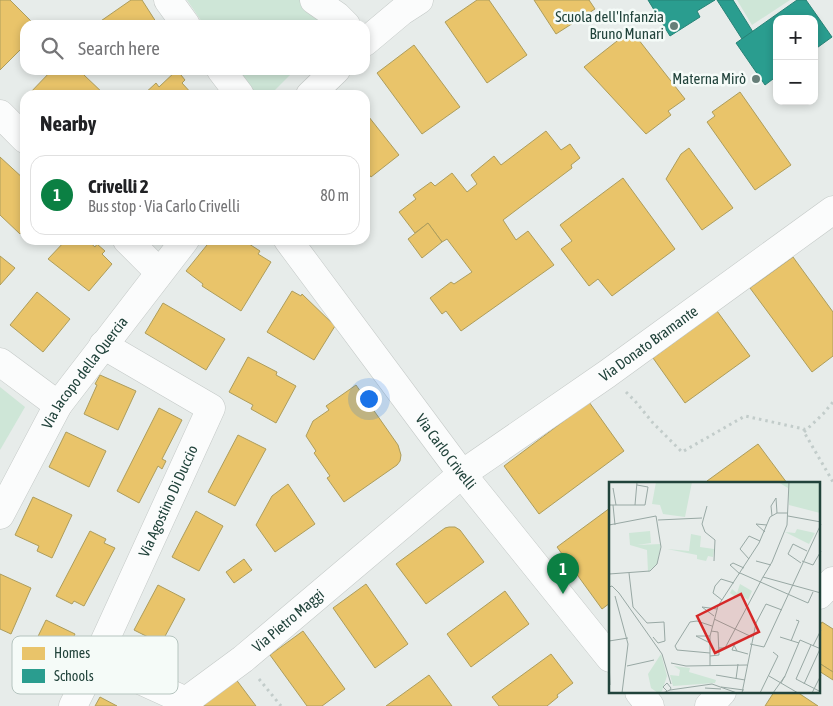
<!DOCTYPE html>
<html lang="en">
<head>
<meta charset="utf-8">
<style>
  :root { --surface:#fff; --page:#f6f6f6; --text:#202124; --muted:#757577; --line:#e0e0e0; --accent:#0b8043 }
  body { margin:0; font-family:"Asap Condensed",sans-serif; background:var(--page); color:var(--text) }
  .controls { position:absolute; right:15px; top:15px; display:grid; overflow:hidden; border-radius:10px; box-shadow:0 2px 8px #0003 }
  .controls button { width:45px; height:45px; display:grid; place-items:center; padding:0; border:0; border-bottom:1px solid var(--line); background:var(--surface); color:var(--text); font:25px sans-serif }
  .you { position:absolute; left:368px; top:398px; width:18px; height:18px; margin:-12px; border:4px solid #fff; border-radius:50%; background:#1a73e8; box-shadow:0 0 0 8px #1a73e833 }
  .badge { display:grid; place-items:center; width:32px; height:32px; border-radius:50%; background:var(--accent); color:#fff; font-size:16px; font-weight:700 }
  .pin { position:absolute; translate:-50% -41px; filter:drop-shadow(0 1px 2px #0008) }
  .pin::after { content:''; position:absolute; top:26px; width:18px; height:15px; background:inherit; clip-path:polygon(0 0,100% 0,50% 100%) }
  .list { margin:0; padding:0; list-style:none }
  h2 { display:flex; justify-content:space-between; align-items:center; height:65px; margin:0; padding:0 20px; font-size:21px }
  h2 small { font-size:16px; font-weight:400; color:var(--muted) }
  .list li { display:grid; grid-template-columns:32px 1fr auto; gap:15px; align-items:center; box-sizing:border-box; height:80px; margin:0 10px 10px; padding:0 10px; border:1px solid var(--line); border-radius:15px }
  .list b { display:block; font-size:19px; white-space:nowrap }
  .list p { margin:0; font-size:16px; white-space:nowrap; color:var(--muted) }
  .list em { font-size:16px; font-style:normal; color:var(--muted) }
  .icon { flex:none; width:28px; height:28px; fill:none; stroke:currentColor; stroke-width:2; stroke-linecap:round; stroke-linejoin:round }
  .map { position:relative; flex:none; width:833px; height:706px; overflow:hidden }
  .search { position:absolute; background:var(--surface); box-shadow:0 2px 8px #0003; left:20px; top:20px; width:350px; height:55px; display:flex; align-items:center; gap:12px; box-sizing:border-box; padding:0 18px; border-radius:15px; color:var(--muted); font-size:19px }
  .panel { position:absolute; background:var(--surface); box-shadow:0 2px 8px #0003; left:20px; top:90px; width:350px; height:155px; border-radius:15px }
  .map>svg:first-child { display:block }
  .green { fill:#cee6d7 }
  .homes { fill:#e9c46a; stroke:#ad9d5c }
  .schools { fill:#2a9d8f; stroke:#278276 }
  .lines { fill:none; stroke-linecap:round; stroke-linejoin:round }
  .minor-casing { stroke:#c4c9c7; stroke-width:29 }
  .path { stroke:#c2ccca; stroke-width:3; stroke-dasharray:2.5 4; stroke-linecap:butt }
  .minor { stroke:#fbfcfc; stroke-width:28 }
  .poi-dot { fill:#667e78; stroke:#f5fbf8; stroke-width:2 }
  .labels { text-anchor:middle; stroke-width:5; stroke-linejoin:round; paint-order:stroke }
  .poi-label { font-size:15px; fill:#21433b; stroke:#f5fbf8; text-anchor:end }
  .street-label { font-size:15px; fill:#21433b; stroke:#f5fbf8 }
  .inset-road { fill:none; stroke:#98a8a4; stroke-width:1 }
  .view { fill:#d62828; fill-opacity:0.15; stroke:#d62828; stroke-width:2.5 }
  .inset-edge { fill:none; stroke:#21433b; stroke-width:2.5 }
  .key { fill:#f5fbf8; stroke:#b5c4bf; stroke-width:1 }
  .key-label { font-size:14px; fill:#21433b }
</style>
</head>
<body>
<div class="map">
<svg width="833" height="706" viewBox="0 0 833 706">
  <rect width="100%" height="100%" fill="#e7ecea"/>
  <g class="green">
    <polygon points="187,0 303,0 337,25 204,25"/>
    <polygon points="737,0 790,0 752,25"/>
    <polygon points="236,70 295,70 270,95 253,95"/>
    <polygon points="0,387 25,407 0,450"/>
  </g>
  <g class="homes">
    <polygon points="0,0 10,0 35,25 25,25 25,45 0,70"/>
    <polygon points="131,0 142,0 158,25 95,25"/>
    <polygon points="477,0 489,0 527,55 487,83 445,22"/>
    <polygon points="534,0 589,0 595,9 556,34"/>
    <polygon points="631,30 685,99 668,111 671,115 646,134 584,67"/>
    <polygon points="414,45 460,107 422,134 377,73"/>
    <polygon points="52,70 86,70 87,71 84,75 105,95 28,95"/>
    <polygon points="177,70 185,80 182,83 193,95 143,95 156,83 159,87"/>
    <polygon points="740,92 791,165 755,190 707,122 715,116 712,112"/>
    <polygon points="365,112 399,155 371,177 365,169"/>
    <polygon points="546,131 561,150 570,144 580,158 571,165 572,168 503,220 516,240 528,231 554,265 461,331 446,311 442,314 430,298 451,282 454,284 472,272 447,239 442,242 428,223 415,233 399,212 416,199 413,195 431,182 435,186 452,173 467,192 477,184 471,175 494,156 501,165"/>
    <polygon points="689,148 733,208 702,230 666,179 681,154"/>
    <polygon points="0,157 25,180 25,229 20,234 0,215"/>
    <polygon points="623,178 675,249 612,296 598,279 589,286 561,249 572,241 560,225"/>
    <polygon points="428,223 442,242 422,258 408,239"/>
    <polygon points="66,240 87,240 95,247 97,244 105,251 102,254 112,264 89,291 48,259"/>
    <polygon points="211,240 243,240 260,251 258,254 271,262 241,311 202,286 203,284 186,271"/>
    <polygon points="0,256 15,268 0,285"/>
    <polygon points="793,257 833,312 833,356 812,372 750,288"/>
    <polygon points="292,291 301,296 302,294 335,326 314,360 267,332"/>
    <polygon points="37,292 70,319 43,352 10,325"/>
    <polygon points="163,303 225,339 206,370 145,333"/>
    <polygon points="717,311 750,356 685,403 653,358"/>
    <polygon points="248,357 277,372 276,375 296,386 276,423 251,409 253,405 229,392"/>
    <polygon points="100,375 136,391 118,430 84,414 97,385 95,384"/>
    <polygon points="356,385 398,445 401,455 400,461 397,465 344,502 327,478 330,476 314,453 316,451 306,436 313,421 329,410 326,406"/>
    <polygon points="589,402 624,451 539,514 504,466"/>
    <polygon points="159,408 182,420 162,459 166,461 162,469 158,466 139,503 117,491"/>
    <polygon points="66,432 106,451 89,487 49,467"/>
    <polygon points="238,435 266,449 235,506 208,492"/>
    <polygon points="758,444 787,483 709,483 707,481"/>
    <polygon points="288,484 315,524 275,552 256,525 272,496"/>
    <polygon points="33,497 72,515 52,558 37,551 39,546 15,535"/>
    <polygon points="610,508 610,603 602,609 557,547"/>
    <polygon points="196,511 223,526 199,571 172,557"/>
    <polygon points="449,527 455,527 460,530 484,562 426,604 396,564 445,528"/>
    <polygon points="90,531 106,539 104,543 115,548 84,606 74,601 72,604 56,596"/>
    <polygon points="244,559 252,570 234,583 226,572"/>
    <polygon points="0,574 31,588 11,634 0,629"/>
    <polygon points="366,584 408,644 375,668 333,608"/>
    <polygon points="158,585 185,599 163,640 155,645 146,641 148,637 134,630"/>
    <polygon points="505,591 529,624 471,667 447,634"/>
    <polygon points="46,620 75,634 66,653 62,651 50,675 25,663"/>
    <polygon points="822,622 833,629 833,672 819,663 819,627"/>
    <polygon points="303,631 345,689 322,706 307,706 270,655"/>
    <polygon points="551,654 573,683 557,695 558,697 547,706 499,706 492,697"/>
    <polygon points="819,663 833,672 833,680 819,671"/>
    <polygon points="429,675 452,706 386,706"/>
    <polygon points="235,678 256,706 205,706 202,702"/>
    <polygon points="774,692 797,692 818,706 765,706"/>
    <polygon points="100,697 117,706 95,706"/>
  </g>
  <g class="schools">
    <polygon points="648,0 715,0 697,11 700,17 670,36"/>
    <polygon points="717,0 733,0 753,32 742,39"/>
    <polygon points="797,0 806,0 832,37 814,50 814,19 777,19 777,76 765,85 736,43"/>
  </g>
  <g class="lines">
    <g class="minor-casing">
      <g id="minor">
        <polyline points="168,0 186,25"/>
        <polyline points="314,0 337,16 346,25"/>
        <polyline points="365,42 402,11 419,0"/>
        <polyline points="221,70 240,95"/>
        <polyline points="310,95 336,70"/>
        <polyline points="0,114 25,139"/>
        <polyline points="127,240 159,272"/>
        <path id="s1" d="M288 240 462 474 610 658"/>
        <polyline points="0,362 58,405"/>
        <path id="s2" d="M0 515 58 405 185 240"/>
        <polyline points="819,595 833,581"/>
        <path id="s3" d="M96 660 186 701 243 659 462 474 607 374 833 210"/>
        <polyline points="639,692 650,706"/>
        <path id="s4" d="M73 706 96 660 211 408 103 345"/>
        <polyline points="709,706 722,692"/>
      </g>
    </g>
    <g class="path">
      <polyline points="626,392 635,401 653,423 682,452 745,416 804,429 804,432 833,482"/>
      <polyline points="804,432 823,414 833,402"/>
      <polyline points="259,679 281,706"/>
    </g>
    <use href="#minor" class="minor"/>
  </g>
  <g class="poi-dot">
    <circle cx="674" cy="26" r="5"/>
    <circle cx="756" cy="79" r="5"/>
  </g>
  <g class="labels">
    <g class="poi-label">
      <text x="664" y="22">Scuola dell'Infanzia<tspan x="664" dy="17">Bruno Munari</tspan></text>
      <text x="746" y="84">Materna Mirò</text>
    </g>
    <g class="street-label">
      <text dy="5" stroke="none"><textPath href="#s3" startOffset="684">Via Donato Bramante</textPath></text>
      <text dy="5" stroke="none"><textPath href="#s2" startOffset="166">Via Jacopo della Quercia</textPath></text>
      <text dy="5" stroke="none"><textPath href="#s1" startOffset="264">Via Carlo Crivelli</textPath></text>
      <text dy="5" stroke="none"><textPath href="#s4" startOffset="226">Via Agostino Di Duccio</textPath></text>
      <text dy="5" stroke="none"><textPath href="#s3" startOffset="229">Via Pietro Maggi</textPath></text>
    </g>
  </g>
  <g transform="translate(609 482)">
    <rect width="211" height="211" fill="#e7ecea"/>
    <path d="M47 0H83L76 35 54 32 51 23 43 22ZM169 0H211V31L180 23 179 6ZM188 47 206 51 200 62 176 50 186 51ZM41 49 42 61 28 63 52 62 48 82 39 90 38 68 21 63 20 51ZM82 52 92 54 91 65 105 67 104 75 99 74 97 79 88 77V73L58 67 80 69ZM131 102 143 109 139 118 131 112 128 116 121 111 123 107 128 111ZM52 172 58 194 53 209 49 211 42 206 39 192ZM65 184 81 186 80 190 107 198 106 201 64 204 61 193 70 194 71 188Z" fill="#cee6d7"/>
    <path class="inset-road" d="M4 6 7 23M0 23H36L39 5 28 3M4 23 6 43M26 23 28 0M98 24 93 42 96 50 106 58 105 79M163 34 162 24 167 16 168 31M179 34 212 40M49 38 93 36M0 43 47 34 52 65 48 82 41 89 0 92M156 50 147 42 158 43M140 77 131 67 140 54 151 59M147 79 162 83M193 79 204 83 212 69M192 81 179 72 184 62 198 69M20 91 24 125 38 141 55 140 56 159 49 161 44 155M131 91 199 121 204 110M131 92 121 83 124 81 135 86M154 95 163 80 178 43 180 0M0 105 3 104 10 111 53 172 62 202M6 114 19 162 13 211M113 118 104 111 106 104 112 97 125 101M105 134 93 125 108 127M105 137 143 155M171 155 190 161M0 159 19 156M182 159 190 139 187 138M101 161 87 154H101M141 162 155 165 212 42M202 163 187 197 212 210M204 164 212 148M110 166H116L154 95 212 111M128 169 125 163 123 168 128 169 139 172M101 171 68 168 66 164 81 140 88 139 103 144M101 174 110 173 109 150 102 149M0 178 1 203M62 181 77 184 138 183M18 184 45 178M101 184V154L109 124 150 61 161 35 168 31H179M107 193 136 198M160 194 189 211M176 194 191 158 212 167M127 197 129 182M195 202 211 167M112 205 135 208M96 206 112 207M61 208 103 202 128 211M54 211 61 208 62 206 58 201 54 205 58 209M133 211 147 141 157 122 173 128M151 211 169 174 164 170M164 211 176 194 172 201M203 211 212 193"/>
    <path class="view" d="M132 112 150 150 106 171 88 134Z"/>
    <rect width="211" height="211" class="inset-edge"/>
  </g>
  <rect x="12" y="636" width="166" height="58" rx="8" class="key"/>
  <rect x="22" y="647" width="23" height="13" fill="#e9c46a"/>
  <rect x="22" y="669" width="23" height="14" fill="#2a9d8f"/>
  <g class="key-label">
    <text x="54" y="658">Homes</text>
    <text x="54" y="681">Schools</text>
  </g>
</svg>
<div class="controls">
<button>+</button>
<button>−</button>
</div>
<div class="you"></div>
<div class="pin badge" style="left:563px;top:594px">1</div>
<div class="search"><svg class="icon" aria-label="search" viewBox="0 0 24 24"><circle cx="10" cy="10" r="6"/><path d="M15 15l6 6"/></svg>Search here</div>
<section class="panel">
<h2>Nearby<small></small></h2>
<ul class="list">
<li><span class="badge">1</span><div><b>Crivelli 2</b><p>Bus stop · Via Carlo Crivelli</p></div><em>80 m</em></li>
</ul>
</section>
</div>
</body>
</html>
